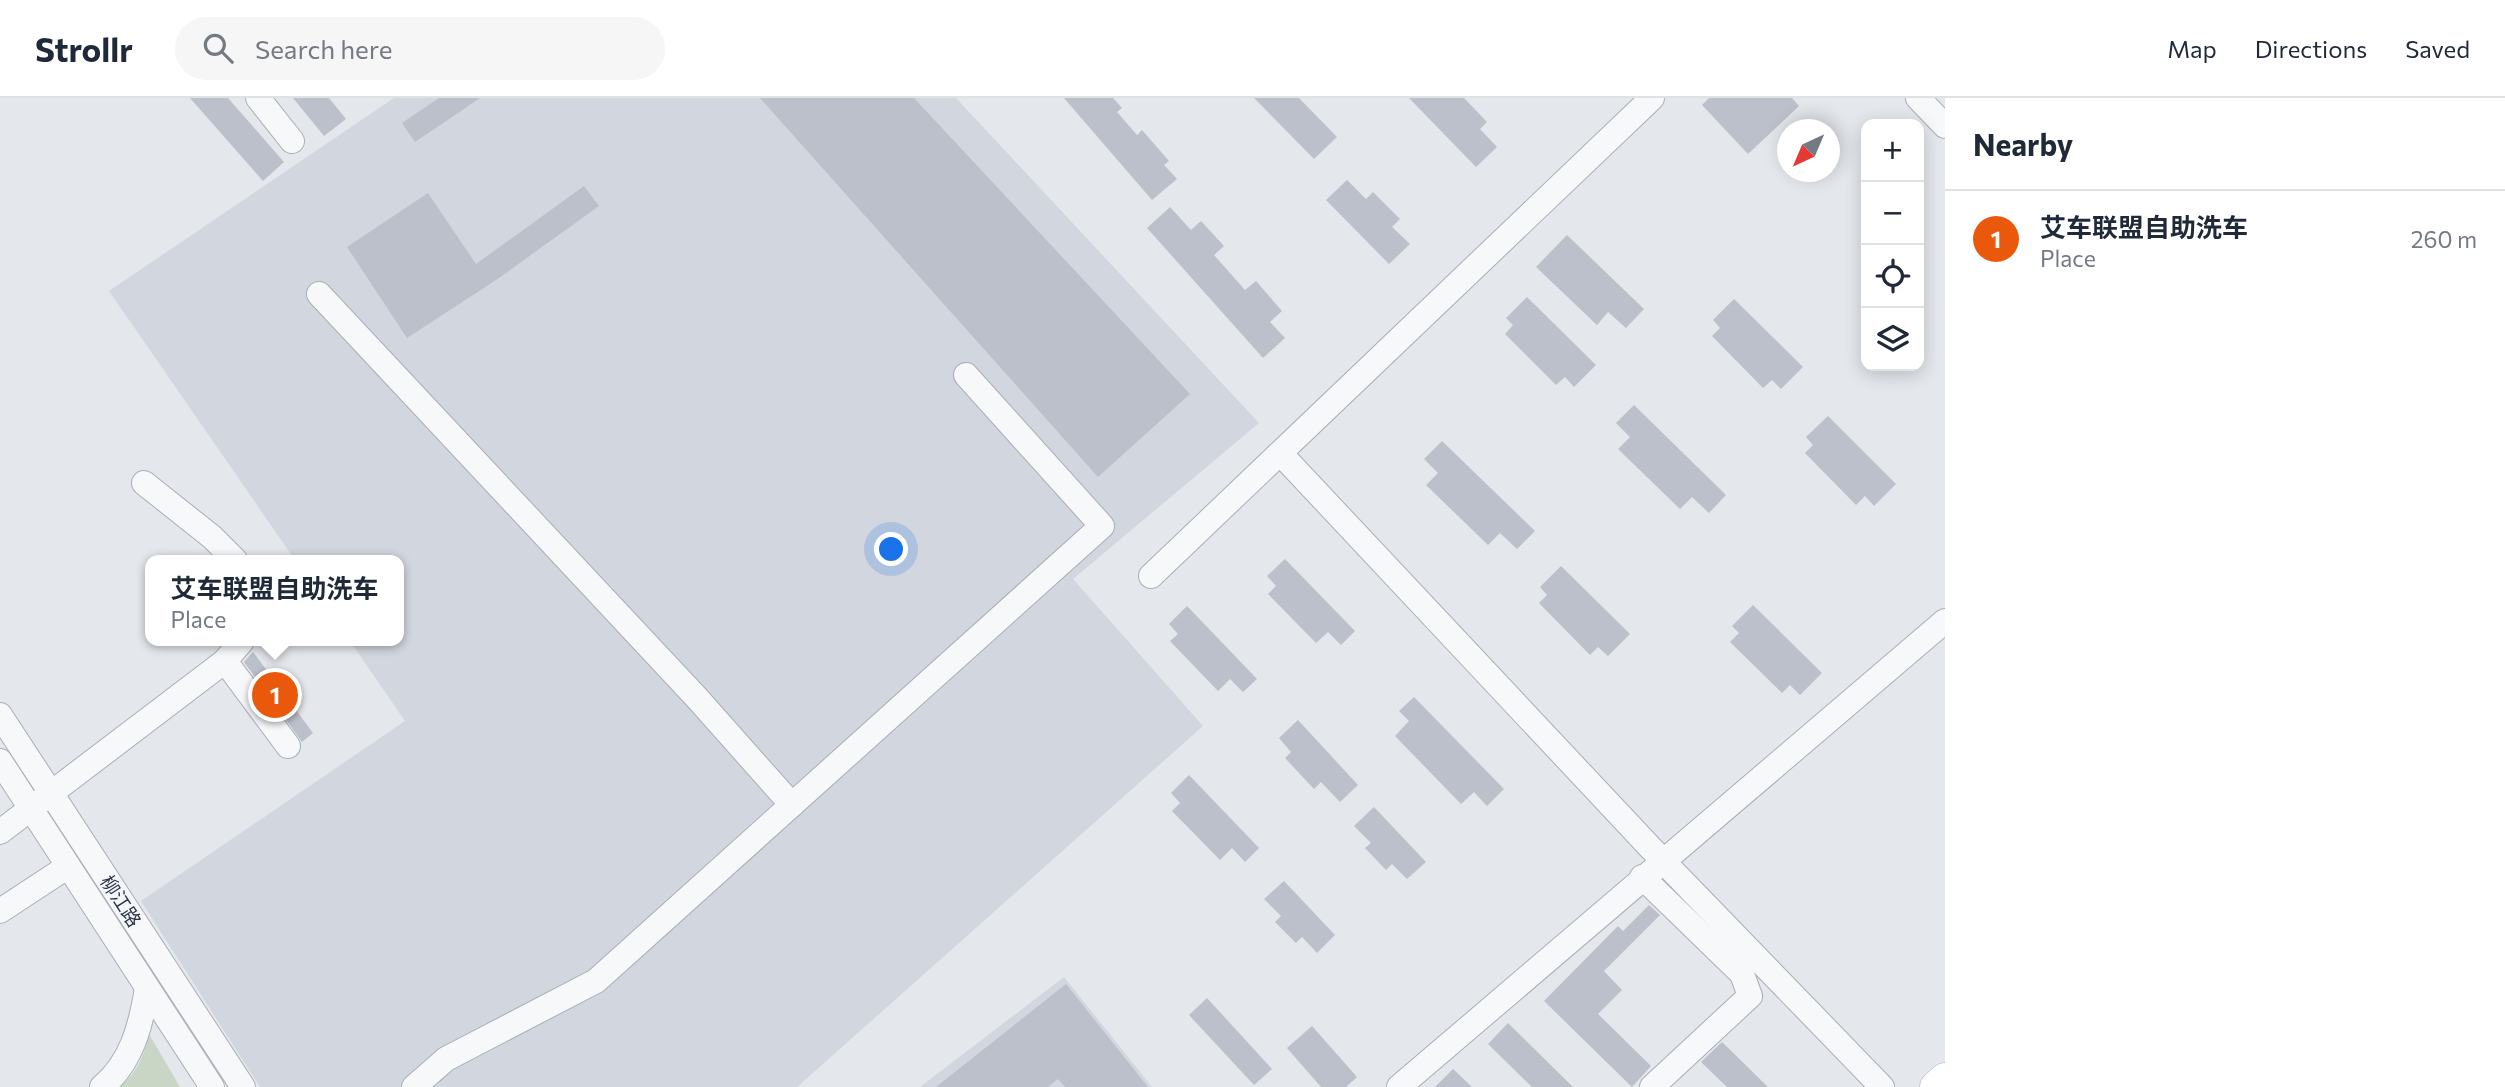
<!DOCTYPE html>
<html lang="en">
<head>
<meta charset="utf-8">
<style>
  :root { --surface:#fff; --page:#f6f6f7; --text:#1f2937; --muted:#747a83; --line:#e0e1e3; --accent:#ea580c }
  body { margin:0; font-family:Commissioner,"Noto Sans SC",sans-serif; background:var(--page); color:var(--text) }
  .controls { position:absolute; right:21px; top:21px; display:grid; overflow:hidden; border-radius:14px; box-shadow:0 4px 18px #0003 }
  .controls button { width:63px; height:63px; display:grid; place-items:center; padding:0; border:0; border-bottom:2px solid var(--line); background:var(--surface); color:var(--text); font:35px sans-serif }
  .compass { position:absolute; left:1777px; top:21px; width:63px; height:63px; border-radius:50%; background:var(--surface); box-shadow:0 4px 18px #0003; rotate:224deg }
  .you { position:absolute; left:892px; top:452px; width:24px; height:24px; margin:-18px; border:5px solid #fff; border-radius:50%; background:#1a73e8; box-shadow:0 0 0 10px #1a73e833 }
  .badge { display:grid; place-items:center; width:46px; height:46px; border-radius:50%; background:var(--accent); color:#fff; font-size:23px; font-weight:700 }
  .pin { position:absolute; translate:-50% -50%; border:4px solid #fff; box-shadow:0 2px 7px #0006 }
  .popup { position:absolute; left:145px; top:457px; width:259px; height:91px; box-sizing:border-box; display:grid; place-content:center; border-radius:14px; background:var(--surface); filter:drop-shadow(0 2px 5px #0005); font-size:23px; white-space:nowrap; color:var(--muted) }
  .popup b { font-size:26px; color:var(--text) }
  .popup::after { content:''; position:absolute; left:50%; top:100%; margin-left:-14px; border:14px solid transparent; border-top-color:var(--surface) }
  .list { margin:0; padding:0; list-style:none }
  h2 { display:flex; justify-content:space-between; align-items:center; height:91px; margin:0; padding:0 28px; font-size:30px }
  h2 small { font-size:23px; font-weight:400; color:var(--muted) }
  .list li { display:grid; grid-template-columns:46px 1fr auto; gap:21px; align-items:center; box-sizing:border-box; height:98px; padding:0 28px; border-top:2px solid var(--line) }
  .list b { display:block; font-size:26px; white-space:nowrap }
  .list p { margin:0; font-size:23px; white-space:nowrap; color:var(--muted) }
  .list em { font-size:23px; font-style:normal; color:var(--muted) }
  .icon { flex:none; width:38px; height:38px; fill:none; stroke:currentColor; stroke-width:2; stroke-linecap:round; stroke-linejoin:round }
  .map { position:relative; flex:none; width:1945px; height:989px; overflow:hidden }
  header { display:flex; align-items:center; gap:42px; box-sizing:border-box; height:98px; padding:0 35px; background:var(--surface); border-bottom:2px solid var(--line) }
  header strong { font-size:33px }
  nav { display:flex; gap:38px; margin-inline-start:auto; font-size:24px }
  .search { width:490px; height:63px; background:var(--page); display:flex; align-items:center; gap:18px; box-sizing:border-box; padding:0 24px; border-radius:38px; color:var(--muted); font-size:26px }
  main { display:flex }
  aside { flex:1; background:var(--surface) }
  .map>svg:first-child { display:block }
  .built { fill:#d2d6de }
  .green { fill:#c9d6c5 }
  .building { fill:#bbc0ca }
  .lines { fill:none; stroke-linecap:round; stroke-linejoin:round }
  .minor-casing { stroke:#a9aeb7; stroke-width:26 }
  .major-casing { stroke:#a3abb8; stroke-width:33 }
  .minor { stroke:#f7f8fa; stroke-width:24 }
  .major { stroke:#fff; stroke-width:32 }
  .labels { text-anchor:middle; stroke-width:5; stroke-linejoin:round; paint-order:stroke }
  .street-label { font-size:19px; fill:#2b3445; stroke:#f4f6f9 }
</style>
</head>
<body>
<header>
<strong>Strollr</strong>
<div class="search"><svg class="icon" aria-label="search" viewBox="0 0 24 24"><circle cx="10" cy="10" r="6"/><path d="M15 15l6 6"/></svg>Search here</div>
<nav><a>Map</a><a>Directions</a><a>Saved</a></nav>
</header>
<main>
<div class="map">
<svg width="1945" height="989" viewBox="0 0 1945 989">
  <rect width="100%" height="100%" fill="#e4e7ec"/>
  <g class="built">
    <polygon points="394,0 956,0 1259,325 1073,481 1203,628 797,989 260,989 141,803 405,623 350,543 399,543 399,462 295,462 109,193"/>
    <polygon points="1064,879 1152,989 920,989"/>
  </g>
  <path class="green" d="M149 936 180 989H120C138 974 144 957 149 936Z"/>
  <g class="building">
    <polygon points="190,0 228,0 284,64 263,83"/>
    <polygon points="293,0 329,0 346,21 324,38"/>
    <polygon points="439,0 480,0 415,44 402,25"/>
    <polygon points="760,0 914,0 1190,296 1098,379"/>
    <polygon points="1064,0 1113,0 1122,10 1117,14 1137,37 1142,32 1169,63 1164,67 1177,81 1152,102"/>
    <polygon points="1254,0 1299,0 1337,39 1314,61"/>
    <polygon points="1409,0 1464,0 1487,24 1480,31 1497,49 1476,69"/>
    <polygon points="1709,0 1792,0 1799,8 1748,56 1702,7"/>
    <polygon points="1347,82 1366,101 1373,94 1400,121 1392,129 1410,146 1389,166 1326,102"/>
    <polygon points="584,88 599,108 496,182 407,240 347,149 428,95 476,166"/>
    <polygon points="1170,109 1191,132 1201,123 1224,148 1214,157 1245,192 1256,183 1282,213 1270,224 1285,240 1263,260 1147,130"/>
    <polygon points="1567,137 1644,211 1626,230 1608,214 1597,227 1536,169"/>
    <polygon points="1527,199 1596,267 1574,289 1565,279 1556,287 1505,236 1513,227 1506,220"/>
    <polygon points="1734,201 1803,269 1781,291 1772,282 1763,290 1712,238 1720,230 1713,222"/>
    <polygon points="1634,307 1726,397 1709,415 1692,399 1680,411 1618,351 1630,339 1616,325"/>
    <polygon points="1828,318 1896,386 1874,408 1865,398 1856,407 1805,355 1813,347 1806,339"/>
    <polygon points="1442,343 1535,433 1517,451 1500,435 1488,447 1426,387 1438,375 1424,361"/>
    <polygon points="1285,461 1355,533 1341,547 1328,534 1316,545 1268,496 1276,488 1267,478"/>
    <polygon points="1561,468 1630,536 1608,558 1598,549 1590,557 1539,505 1547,497 1540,489"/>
    <polygon points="1753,507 1822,575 1800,597 1790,587 1782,595 1730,544 1739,535 1732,528"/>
    <polygon points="1187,508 1257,581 1243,594 1230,581 1218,593 1170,543 1178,536 1169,526"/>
    <polygon points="253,554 313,635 302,644 244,564"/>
    <polygon points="1414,599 1504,691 1487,708 1474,694 1461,706 1395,638 1409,623 1399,613"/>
    <polygon points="1298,622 1358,687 1340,704 1321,684 1314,691 1285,660 1291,654 1279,640"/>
    <polygon points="1189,677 1259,750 1245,764 1232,750 1220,762 1172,713 1180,705 1171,695"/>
    <polygon points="1374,709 1426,764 1407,781 1392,766 1386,772 1365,750 1371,745 1354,728"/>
    <polygon points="1284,783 1335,837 1317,855 1302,839 1296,845 1275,824 1281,818 1264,801"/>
    <polygon points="1649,807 1660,817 1604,873 1622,892 1598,916 1651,968 1632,989 1544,903 1618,828 1623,833"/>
    <polygon points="1066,886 1148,989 1065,989 1058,981 1048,989 936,989"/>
    <polygon points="1207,900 1272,971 1254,987 1189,917"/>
    <polygon points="1508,925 1573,989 1532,989 1488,946"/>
    <polygon points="1312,928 1357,979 1346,989 1321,989 1287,950"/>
    <polygon points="1722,944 1768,989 1727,989 1701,964"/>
    <polygon points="1453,971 1472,989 1435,989"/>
  </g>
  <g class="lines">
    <g class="minor-casing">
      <g id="minor">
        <polyline points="258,0 292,43"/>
        <polyline points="1918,0 1945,28"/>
        <polyline points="319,196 697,600 792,707"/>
        <polyline points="1280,355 1662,762 1882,989"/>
        <polyline points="144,385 212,439 235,462"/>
        <polyline points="1151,478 1652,0"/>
        <polyline points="225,563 288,648"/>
        <polyline points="0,617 243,989"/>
        <polyline points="0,663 212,989"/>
        <polyline points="0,734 225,563 242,543"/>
        <polyline points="1642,779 1742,876 1750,898 1652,989"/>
        <polyline points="0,813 67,769"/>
        <path d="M102 989C132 964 141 927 147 890"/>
        <polyline points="414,989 446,961 596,883 1102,428 966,277"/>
        <polyline points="1399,989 1945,523"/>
      </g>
    </g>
    <g class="major-casing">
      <polyline id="major" points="1936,989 1945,981"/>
    </g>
    <use href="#minor" class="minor"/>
    <use href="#major" class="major"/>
  </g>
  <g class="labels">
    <g class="street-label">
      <text transform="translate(121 803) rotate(57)" y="7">柳江路</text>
    </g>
  </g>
</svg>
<div class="controls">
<button>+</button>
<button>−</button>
<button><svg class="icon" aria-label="locate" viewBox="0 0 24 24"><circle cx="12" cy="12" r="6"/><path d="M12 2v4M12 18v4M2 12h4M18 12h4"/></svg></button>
<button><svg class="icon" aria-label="layers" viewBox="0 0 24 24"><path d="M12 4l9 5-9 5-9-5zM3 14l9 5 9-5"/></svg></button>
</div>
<svg class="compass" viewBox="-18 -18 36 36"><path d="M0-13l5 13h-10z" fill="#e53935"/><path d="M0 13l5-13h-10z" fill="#747a83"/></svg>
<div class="you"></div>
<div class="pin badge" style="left:275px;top:597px">1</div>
<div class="popup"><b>艾车联盟自助洗车</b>Place</div>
</div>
<aside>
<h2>Nearby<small></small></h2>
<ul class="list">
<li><span class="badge">1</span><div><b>艾车联盟自助洗车</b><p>Place</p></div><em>260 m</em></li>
</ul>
</aside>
</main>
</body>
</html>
